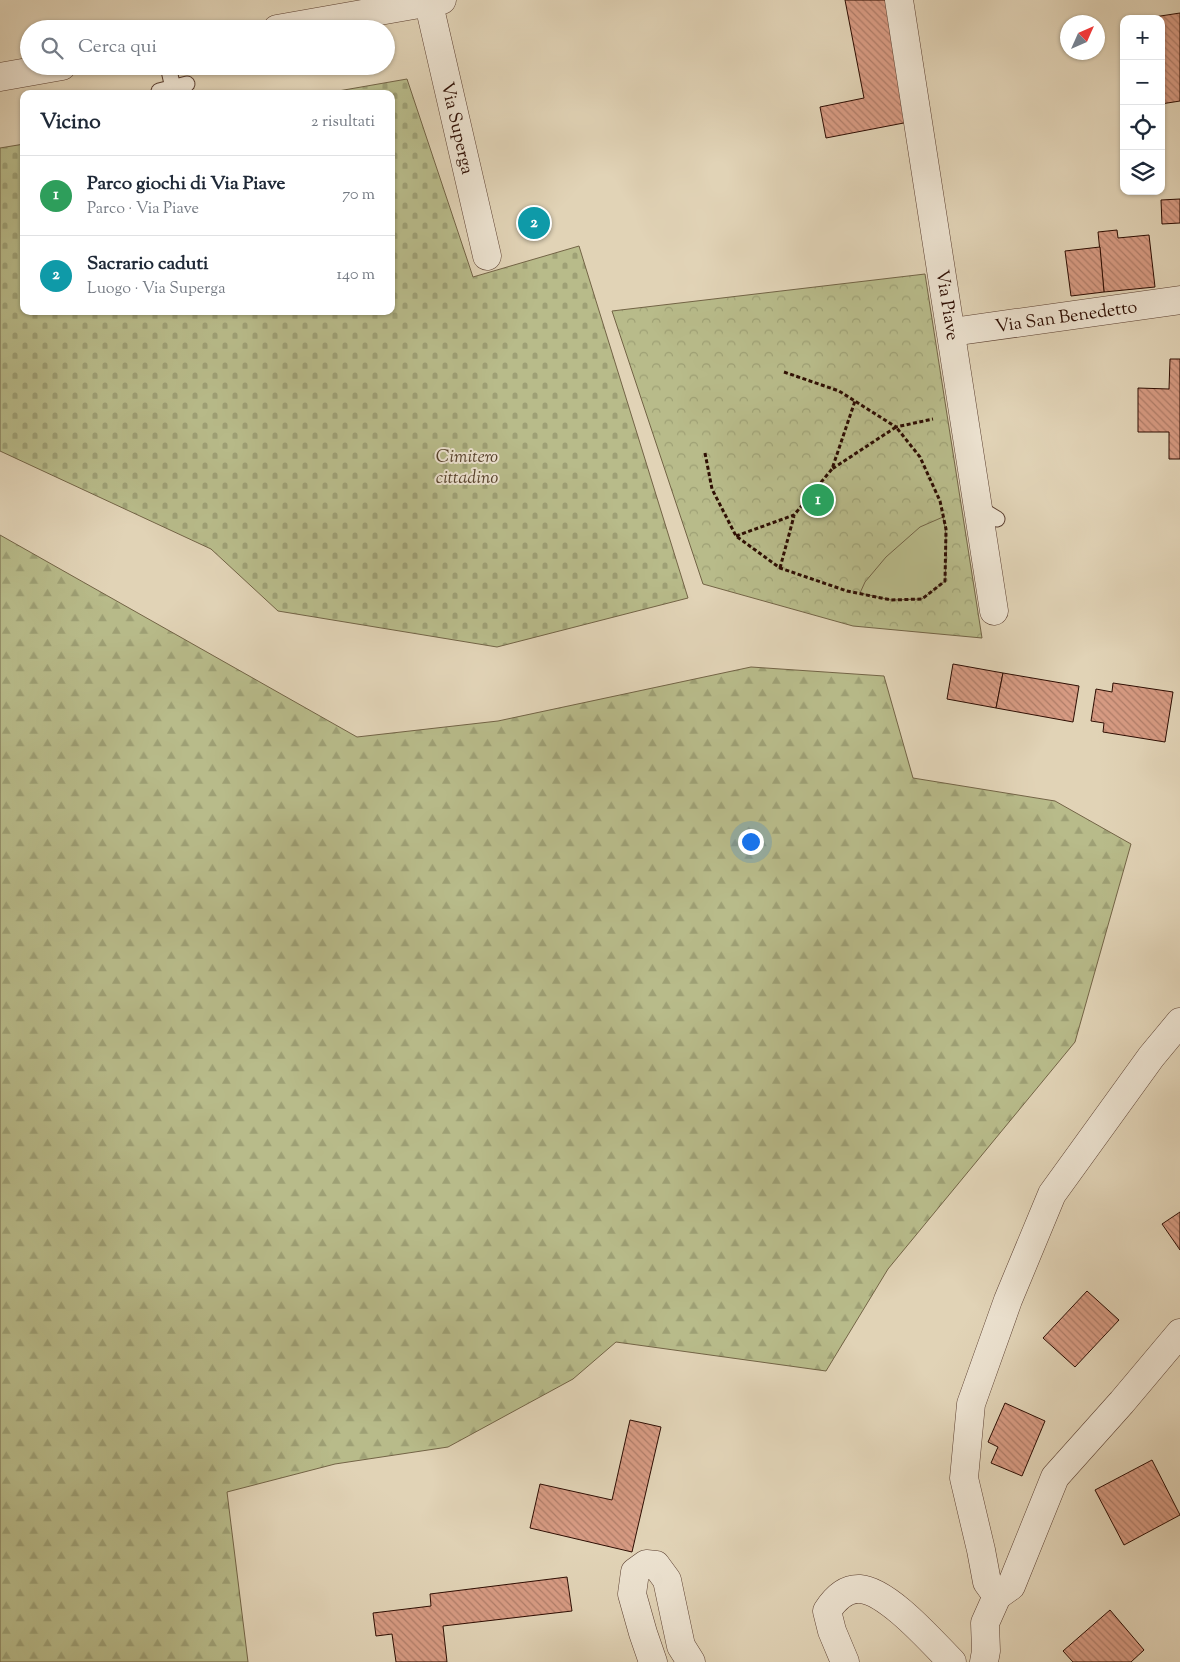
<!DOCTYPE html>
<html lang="it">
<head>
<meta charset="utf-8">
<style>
  :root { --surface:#fff; --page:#f2f2f3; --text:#1f2937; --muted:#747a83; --line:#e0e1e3; --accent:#0b8043 }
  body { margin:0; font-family:"Sorts Mill Goudy",serif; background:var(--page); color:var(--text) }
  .controls { position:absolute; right:15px; top:15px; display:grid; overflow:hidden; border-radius:10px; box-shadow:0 1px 4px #0004 }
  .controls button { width:45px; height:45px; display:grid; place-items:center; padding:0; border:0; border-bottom:1px solid var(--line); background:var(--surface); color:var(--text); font:25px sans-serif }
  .compass { position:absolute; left:1060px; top:15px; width:45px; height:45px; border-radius:50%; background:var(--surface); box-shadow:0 1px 4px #0004; rotate:45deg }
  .you { position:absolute; left:750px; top:841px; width:18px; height:18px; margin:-12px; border:4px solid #fff; border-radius:50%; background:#1a73e8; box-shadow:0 0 0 8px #1a73e833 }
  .badge { display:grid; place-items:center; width:32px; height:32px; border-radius:50%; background:var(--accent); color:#fff; font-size:16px; font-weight:700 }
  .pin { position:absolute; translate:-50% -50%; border:2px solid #fff; box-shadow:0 1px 5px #0006 }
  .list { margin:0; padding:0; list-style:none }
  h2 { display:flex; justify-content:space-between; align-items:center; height:65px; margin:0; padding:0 20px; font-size:21px }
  h2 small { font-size:16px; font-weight:400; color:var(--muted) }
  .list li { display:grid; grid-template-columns:32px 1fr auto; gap:15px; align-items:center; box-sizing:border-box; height:80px; padding:0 20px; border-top:1px solid var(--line) }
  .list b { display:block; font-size:19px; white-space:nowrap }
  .list p { margin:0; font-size:16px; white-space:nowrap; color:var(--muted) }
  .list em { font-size:16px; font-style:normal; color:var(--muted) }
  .icon { flex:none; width:28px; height:28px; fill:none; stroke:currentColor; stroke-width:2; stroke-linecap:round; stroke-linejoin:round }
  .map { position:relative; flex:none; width:1180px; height:1662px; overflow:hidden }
  .search { position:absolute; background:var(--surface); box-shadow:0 1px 4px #0004; left:20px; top:20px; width:375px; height:55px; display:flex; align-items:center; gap:12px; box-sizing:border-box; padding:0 18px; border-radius:28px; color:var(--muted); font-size:19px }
  .panel { position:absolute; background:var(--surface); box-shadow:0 1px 4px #0004; left:20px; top:90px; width:375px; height:225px; border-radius:10px }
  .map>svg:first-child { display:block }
  .forest { fill:url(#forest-firs); stroke:#736446 }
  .cemetery { fill:url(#cemetery-stones); stroke:#736446 }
  .park { fill:url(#park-crowns); stroke:#736446 }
  .pitch { fill:#b8bb8a; stroke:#736446 }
  .building { fill:url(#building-back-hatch); stroke:#2e0e03 }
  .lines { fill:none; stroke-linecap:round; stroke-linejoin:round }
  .service-casing { stroke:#5b3f30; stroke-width:17 }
  .minor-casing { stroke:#5b3f30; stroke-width:29 }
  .path { stroke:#2e0e03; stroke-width:3; stroke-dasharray:4 2.5; stroke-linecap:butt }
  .service { stroke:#ece2d0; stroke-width:15 }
  .minor { stroke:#ece2d0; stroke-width:28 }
  .labels { text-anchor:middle; stroke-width:4; stroke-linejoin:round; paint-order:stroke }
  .street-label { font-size:18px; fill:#2e0e03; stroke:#ece2d0 }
  .park-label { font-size:18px; font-style:italic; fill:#57422c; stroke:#ece2d0 }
</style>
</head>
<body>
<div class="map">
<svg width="1180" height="1662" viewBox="0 0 1180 1662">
  <defs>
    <pattern id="forest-firs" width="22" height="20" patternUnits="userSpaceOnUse" patternTransform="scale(1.25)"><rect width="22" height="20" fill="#b8bb8a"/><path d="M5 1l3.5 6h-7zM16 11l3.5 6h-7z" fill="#9ea075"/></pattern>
    <pattern id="cemetery-stones" width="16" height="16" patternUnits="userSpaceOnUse" patternTransform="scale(1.25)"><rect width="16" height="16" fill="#b8bb8a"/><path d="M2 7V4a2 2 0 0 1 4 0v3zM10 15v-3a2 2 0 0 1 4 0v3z" fill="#9ea075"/></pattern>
    <pattern id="park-crowns" width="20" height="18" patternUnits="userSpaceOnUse" patternTransform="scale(1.25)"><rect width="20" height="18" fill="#b8bb8a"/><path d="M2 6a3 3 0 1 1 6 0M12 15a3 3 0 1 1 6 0" fill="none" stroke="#9ea075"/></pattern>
    <pattern id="building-back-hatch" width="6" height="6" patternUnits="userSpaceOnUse" patternTransform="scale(1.25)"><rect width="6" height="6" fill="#d79b83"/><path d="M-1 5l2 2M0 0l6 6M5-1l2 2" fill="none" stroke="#af7d69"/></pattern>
  </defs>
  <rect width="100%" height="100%" fill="#e1d3b6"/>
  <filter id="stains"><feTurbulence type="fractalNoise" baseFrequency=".004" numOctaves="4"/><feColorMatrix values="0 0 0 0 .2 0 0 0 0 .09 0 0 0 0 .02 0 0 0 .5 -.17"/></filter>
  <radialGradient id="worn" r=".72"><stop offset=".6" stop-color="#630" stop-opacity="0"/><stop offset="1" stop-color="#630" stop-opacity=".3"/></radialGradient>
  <polygon class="forest" points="0,535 357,737 498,721 751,667 884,676 913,778 1055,801 1131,844 1075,1042 888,1269 826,1371 616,1342 573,1379 448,1447 335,1464 227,1492 248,1662 0,1662"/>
  <polygon class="cemetery" points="407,79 473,277 579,246 688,598 497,647 278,611 211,549 0,451 0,148 24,144 24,311 391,311 391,94 321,94"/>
  <polygon class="park" points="925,274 982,638 853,626 703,584 612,311"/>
  <path class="pitch" d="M943 517C948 538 946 559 945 581L922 599 891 600 860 593 865 582 886 557 920 527Z"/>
  <g class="building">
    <polygon points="845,0 891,0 914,121 826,138 820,107 864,98"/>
    <polygon points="1180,13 1180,101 1161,104 1161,19 1141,19"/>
    <polygon points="1180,199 1180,223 1162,224 1161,200"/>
    <polygon points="1117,230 1118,238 1149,235 1155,287 1104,292 1098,232"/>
    <polygon points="1100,247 1104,292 1071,296 1065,251"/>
    <polygon points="1170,359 1180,359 1180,459 1169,459 1169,432 1138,432 1138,388 1169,389"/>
    <polygon points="953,664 1003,673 996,708 947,699"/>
    <polygon points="1003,673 1079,686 1073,722 996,708"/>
    <polygon points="1113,683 1173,692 1165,742 1103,732 1104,723 1091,721 1096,689 1112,692"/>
    <polygon points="1180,1212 1180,1250 1162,1224"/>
    <polygon points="1087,1291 1119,1320 1075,1367 1043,1338"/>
    <polygon points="1005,1403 1045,1421 1022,1476 991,1463 998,1447 988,1442"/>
    <polygon points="630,1420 661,1427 632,1552 530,1528 540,1484 612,1500"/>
    <polygon points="1152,1460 1180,1515 1124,1545 1095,1490"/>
    <polygon points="567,1577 572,1611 443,1626 447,1662 396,1662 392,1634 376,1636 373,1613 431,1606 430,1594"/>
    <polygon points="1110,1610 1144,1650 1131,1662 1073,1662 1063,1651"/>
  </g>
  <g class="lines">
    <g class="service-casing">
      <g id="service">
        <polyline points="168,66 173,88"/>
        <polyline points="159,91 187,84"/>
        <polyline points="979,508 997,519"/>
      </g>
    </g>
    <g class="minor-casing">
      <g id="minor">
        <polyline points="428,0 487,256"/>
        <polyline points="899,0 994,611"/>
        <polyline points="277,29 442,0"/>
        <polyline points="0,77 62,66"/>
        <polyline points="952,332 1180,300"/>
        <polyline points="1180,1022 1151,1057 1052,1194 1008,1300 971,1404 964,1478 981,1550 987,1582 997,1596 1011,1586 1055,1477 1122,1402 1180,1333"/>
        <polyline points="653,1662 643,1633 632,1594 635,1572 646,1564 656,1565 667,1580 681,1646 691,1662"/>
        <path d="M845 1662 832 1631 827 1611C834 1600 845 1588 860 1589 888 1591 932 1642 952 1662"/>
        <polyline points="984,1662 986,1651 985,1623 997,1596"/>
      </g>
    </g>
    <g class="path">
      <polyline points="784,372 839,391 896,427 933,419"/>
      <polyline points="705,453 712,489 736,536 780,568 847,591 891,600 922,599 945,581 946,529 940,501 920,457 896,427 832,469"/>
      <polyline points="736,536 794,515 832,469 855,401"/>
      <polyline points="780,568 794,516"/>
    </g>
    <use href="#service" class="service"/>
    <use href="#minor" class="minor"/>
  </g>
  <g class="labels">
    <g class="street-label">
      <text transform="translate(458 128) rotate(77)" y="6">Via Superga</text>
      <text transform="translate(948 305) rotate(81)" y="6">Via Piave</text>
      <text transform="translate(1066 316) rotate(-8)" y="6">Via San Benedetto</text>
    </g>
    <g class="park-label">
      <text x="467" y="462">Cimitero<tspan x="467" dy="21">cittadino</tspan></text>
    </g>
  </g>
  <rect width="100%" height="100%" filter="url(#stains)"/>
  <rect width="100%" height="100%" fill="url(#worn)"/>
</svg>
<div class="controls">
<button>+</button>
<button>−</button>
<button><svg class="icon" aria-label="locate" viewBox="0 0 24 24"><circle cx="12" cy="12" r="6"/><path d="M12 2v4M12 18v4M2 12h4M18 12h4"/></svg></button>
<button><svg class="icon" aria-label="layers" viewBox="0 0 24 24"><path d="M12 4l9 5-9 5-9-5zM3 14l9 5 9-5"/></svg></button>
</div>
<svg class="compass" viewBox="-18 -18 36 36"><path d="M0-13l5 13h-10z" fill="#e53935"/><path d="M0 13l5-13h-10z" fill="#747a83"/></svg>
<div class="you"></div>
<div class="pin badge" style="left:818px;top:500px;background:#2e9e5b">1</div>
<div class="pin badge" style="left:534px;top:223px;background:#0f9aa8">2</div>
<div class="search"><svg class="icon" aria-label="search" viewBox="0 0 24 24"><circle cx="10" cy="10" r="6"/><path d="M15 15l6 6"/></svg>Cerca qui</div>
<section class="panel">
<h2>Vicino<small>2 risultati</small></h2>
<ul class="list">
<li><span class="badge" style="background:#2e9e5b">1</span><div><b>Parco giochi di Via Piave</b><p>Parco · Via Piave</p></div><em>70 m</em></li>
<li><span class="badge" style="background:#0f9aa8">2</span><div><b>Sacrario caduti</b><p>Luogo · Via Superga</p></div><em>140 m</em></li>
</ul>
</section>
</div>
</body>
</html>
